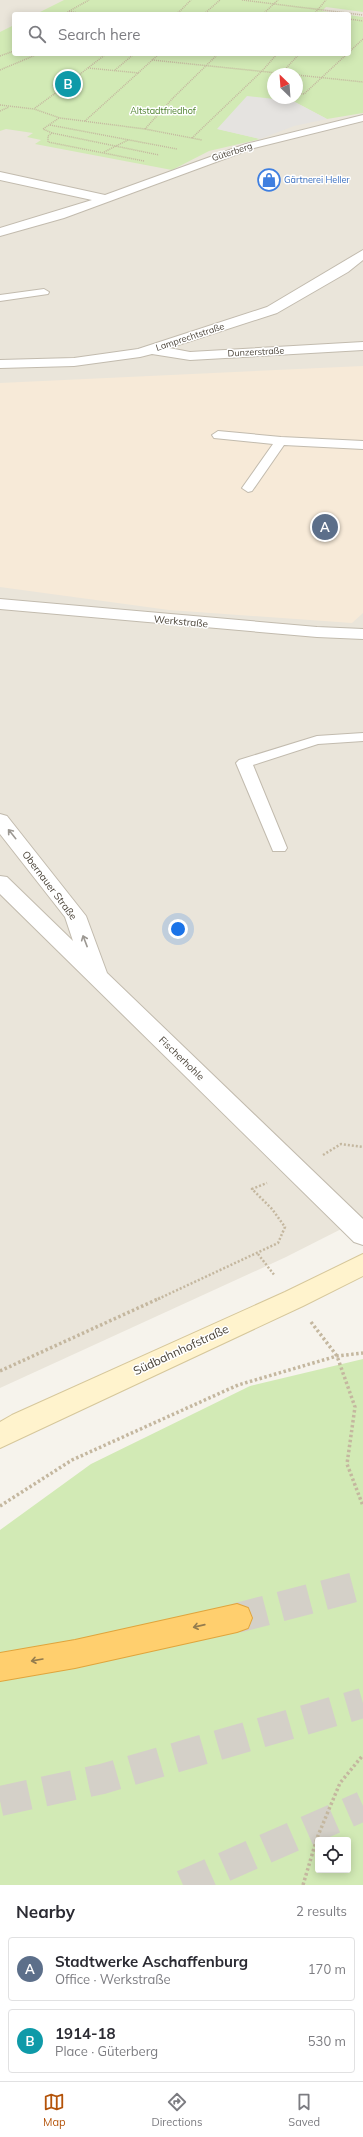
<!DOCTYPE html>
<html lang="en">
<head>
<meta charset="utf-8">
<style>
  :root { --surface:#fff; --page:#f7f7f7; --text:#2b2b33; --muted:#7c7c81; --line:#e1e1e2; --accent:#b45309 }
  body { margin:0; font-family:Mulish,sans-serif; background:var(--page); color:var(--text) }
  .controls { position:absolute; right:12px; bottom:12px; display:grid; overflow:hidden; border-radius:4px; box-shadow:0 2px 10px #0003 }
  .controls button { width:36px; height:36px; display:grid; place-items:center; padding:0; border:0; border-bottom:1px solid var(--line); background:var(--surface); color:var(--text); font:20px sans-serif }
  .compass { position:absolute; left:267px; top:68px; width:36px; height:36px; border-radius:50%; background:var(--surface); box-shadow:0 2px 10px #0003; rotate:335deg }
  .you { position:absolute; left:178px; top:929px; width:14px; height:14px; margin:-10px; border:3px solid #fff; border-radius:50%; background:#1a73e8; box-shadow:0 0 0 6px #1a73e833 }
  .badge { display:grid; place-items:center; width:26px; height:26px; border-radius:50%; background:var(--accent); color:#fff; font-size:13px; font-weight:700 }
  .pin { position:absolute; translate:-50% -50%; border:2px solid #fff; box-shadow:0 1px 4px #0006 }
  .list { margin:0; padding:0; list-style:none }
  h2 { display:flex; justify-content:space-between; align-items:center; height:52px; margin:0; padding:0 16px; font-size:17px }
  h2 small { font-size:13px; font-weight:400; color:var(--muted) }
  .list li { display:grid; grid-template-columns:26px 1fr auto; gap:12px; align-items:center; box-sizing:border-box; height:64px; margin:0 8px 8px; padding:0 8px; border:1px solid var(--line); border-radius:4px }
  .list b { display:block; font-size:15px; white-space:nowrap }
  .list p { margin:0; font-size:13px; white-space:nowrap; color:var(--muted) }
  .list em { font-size:13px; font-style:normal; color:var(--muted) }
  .icon { flex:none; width:22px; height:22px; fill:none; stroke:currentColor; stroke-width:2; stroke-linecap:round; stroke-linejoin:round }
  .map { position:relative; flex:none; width:363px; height:1885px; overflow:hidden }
  .search { position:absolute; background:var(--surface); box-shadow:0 2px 10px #0003; left:12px; right:12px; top:12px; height:44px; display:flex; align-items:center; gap:10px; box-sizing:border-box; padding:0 14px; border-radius:4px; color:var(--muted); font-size:15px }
  .sheet { height:196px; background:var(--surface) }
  nav { display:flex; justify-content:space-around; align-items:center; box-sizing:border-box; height:56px; border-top:1px solid var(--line); background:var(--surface); font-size:11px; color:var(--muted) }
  nav a { display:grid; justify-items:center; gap:2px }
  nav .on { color:var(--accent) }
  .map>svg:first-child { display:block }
  .residential { fill:#eae5da; fill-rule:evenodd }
  .commercial { fill:#f7ead8 }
  .green { fill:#d2eab5; fill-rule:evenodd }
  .parking { fill:#e5e3e0 }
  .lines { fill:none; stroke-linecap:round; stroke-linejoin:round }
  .highway-tunnel { stroke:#d4d0c8; stroke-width:30; stroke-dasharray:30 15; stroke-linecap:butt }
  .lane-casing { stroke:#c2bbae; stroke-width:2 }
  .street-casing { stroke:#c2bbae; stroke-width:2 }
  .secondary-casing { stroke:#d6c79b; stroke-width:2 }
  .highway-casing { stroke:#e0a43c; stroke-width:2 }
  .path-far2 { stroke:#c4b79f; stroke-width:1.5; stroke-dasharray:1 1; stroke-linecap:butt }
  .path-far1 { stroke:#c4b79f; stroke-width:2.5; stroke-dasharray:2 2; stroke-linecap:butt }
  .path { stroke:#c4b79f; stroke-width:3.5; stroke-dasharray:2.5 2.5; stroke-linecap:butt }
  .lane { fill:#fff; fill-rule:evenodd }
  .street { fill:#fff; fill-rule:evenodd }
  .secondary { fill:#fff3cd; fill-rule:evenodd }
  .highway { fill:#ffcf6e; fill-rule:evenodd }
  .oneway { stroke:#9c9892 }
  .oneway2 { stroke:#937c4e }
  .labels { text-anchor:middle; stroke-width:3; stroke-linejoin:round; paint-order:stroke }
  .far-park-label { font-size:9px; fill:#4a7f2a; stroke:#fff }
  .far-street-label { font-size:9px; fill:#4b4439; stroke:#fff }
  .far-shop-label { font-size:9px; fill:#366cbe; stroke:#fff; text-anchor:start }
  .street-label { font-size:10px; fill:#4b4439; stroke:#fff }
  .near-street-label { font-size:12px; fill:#4b4439; stroke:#fff }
</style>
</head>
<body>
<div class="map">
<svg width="363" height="1885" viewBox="0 0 363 1885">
  <rect width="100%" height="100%" fill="#f6f3ec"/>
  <path class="residential" d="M0 0H363V1218L286 1257 0 1388ZM14 14H349V54H14ZM273 74H297V98H273Z"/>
  <polygon class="commercial" points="363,366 363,613 352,623 169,610 0,587 0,383"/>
  <g class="green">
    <polygon points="64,0 363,0 363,12 326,7 322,11 344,14 36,14"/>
    <path d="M349 15 363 17V113L327 119 293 101 218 129 260 139 209 151 172 170 35 144 41 140 27 137 33 133 6 129 0 131V32L14 25V54H349ZM273 74H297V98H273Z"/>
    <path d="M363 1359V1885H0V1530L91 1464 250 1386ZM318 1840H348V1870H318Z"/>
  </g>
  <polygon class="parking" points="247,96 293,101 327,119 294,126 260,139 217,129"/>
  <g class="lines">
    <g class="highway-tunnel">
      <polyline points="237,1618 363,1585"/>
      <polyline points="0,1801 102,1779 363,1703"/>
      <polyline points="183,1885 363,1806"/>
    </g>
    <g class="lane-casing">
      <g id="lane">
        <polygon points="44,289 49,292 48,294 0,301 0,295"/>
        <polygon points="218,431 281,437 363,441 363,449 284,445 252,491 248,492 242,488 273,444 214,438 212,435"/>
        <polygon points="363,733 363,741 318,744 253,765 287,848 285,851 273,851 236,763 239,760 317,736"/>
      </g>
    </g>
    <g class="street-casing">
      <g id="street">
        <polygon points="363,115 363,121 254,148 64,218 0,236 0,228 92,200 0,180 0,172 105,195 246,144"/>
        <polygon points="363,250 363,260 348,272 277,313 169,348 190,352 363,342 363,350 190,360 152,354 140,357 74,366 0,368 0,360 74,358 138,349 267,307"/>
        <polygon points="0,599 317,627 363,629 363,639 317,637 0,609"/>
        <polygon points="0,814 7,816 86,916 107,973 363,1219 363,1245 354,1242 0,894 0,876 7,877 73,941 65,917 0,834"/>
      </g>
    </g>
    <g class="secondary-casing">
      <polygon id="secondary" points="363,1254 363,1276 303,1306 0,1448 0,1422 12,1415 285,1292"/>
    </g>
    <g class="highway-casing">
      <polygon id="highway" points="237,1604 248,1608 252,1618 248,1628 237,1632 75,1668 0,1681 0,1653 75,1640"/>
    </g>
    <g class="path-far2">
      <polyline points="242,0 363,15"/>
      <polyline points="69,11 82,14"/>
      <polyline points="64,14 89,0"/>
      <polyline points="174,14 179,12 191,0"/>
      <polyline points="204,14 220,0"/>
      <polyline points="263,14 278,0"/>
      <polyline points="314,14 326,0"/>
      <polyline points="349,19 363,21"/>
      <polyline points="349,52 363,39"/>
      <polyline points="0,56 14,51"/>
      <polyline points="152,60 287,74"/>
      <polyline points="88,68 139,73"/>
      <polyline points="0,70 38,54"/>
      <polyline points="115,70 134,54"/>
      <polyline points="281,74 299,54"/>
      <polyline points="297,75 363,82"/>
      <polyline points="75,78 106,54"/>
      <polygon points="67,79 81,81 72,88 54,88 53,84"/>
      <polyline points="273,83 268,90 273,90"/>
      <polyline points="297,93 304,94 347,54"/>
      <polyline points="0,105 34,109 60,118 145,129 202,140"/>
      <polyline points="35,108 61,89"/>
      <polyline points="0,111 9,107"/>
      <polyline points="85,121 159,54"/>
      <polyline points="50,125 177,149"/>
      <polyline points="145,129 173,98 218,54"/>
      <polyline points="52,133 43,129 59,118"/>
      <polyline points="192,138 262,71 277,54"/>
      <polyline points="104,152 128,140"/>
      <polyline points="144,161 48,142 48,136 52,133 159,155"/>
    </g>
    <g class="path-far1">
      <polyline points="323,1155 341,1144 363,1147"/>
      <polyline points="258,1254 275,1276"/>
      <polyline points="158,1299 278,1243 285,1227 272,1209 252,1189 267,1183"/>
    </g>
    <g class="path">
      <polyline points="311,1322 337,1356 355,1407 347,1464 363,1506"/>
      <polyline points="0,1371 160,1298"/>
      <polyline points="0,1506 72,1460 238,1385 337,1356 363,1353"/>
      <polyline points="303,1885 317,1838 340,1783 363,1755"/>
    </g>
    <use href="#lane" class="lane"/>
    <use href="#street" class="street"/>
    <use href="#secondary" class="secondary"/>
    <use href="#highway" class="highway"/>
  </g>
  <defs><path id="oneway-shaft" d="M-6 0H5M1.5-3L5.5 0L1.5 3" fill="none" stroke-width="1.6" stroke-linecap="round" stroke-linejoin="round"/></defs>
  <g class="oneway">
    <use href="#oneway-shaft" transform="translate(12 834) rotate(-129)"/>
    <use href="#oneway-shaft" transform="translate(85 941) rotate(-111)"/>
  </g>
  <g class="oneway2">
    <use href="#oneway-shaft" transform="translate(199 1626) rotate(167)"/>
    <use href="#oneway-shaft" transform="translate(37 1660) rotate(170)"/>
  </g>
  <defs>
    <g id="shop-ring" transform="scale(1.15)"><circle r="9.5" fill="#fff" stroke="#3f7fe0" stroke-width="1.5"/><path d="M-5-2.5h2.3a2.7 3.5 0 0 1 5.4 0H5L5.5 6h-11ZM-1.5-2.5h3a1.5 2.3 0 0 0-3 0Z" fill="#3f7fe0"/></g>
  </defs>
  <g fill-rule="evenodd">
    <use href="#shop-ring" x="269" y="180"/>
  </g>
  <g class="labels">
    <g class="far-park-label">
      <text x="163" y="114">Altstadtfriedhof</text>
    </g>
    <g class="far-street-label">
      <text transform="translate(232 152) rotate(-18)" y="3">Güterberg</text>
      <text transform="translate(190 337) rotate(-18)" y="3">Lamprechtstraße</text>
      <text transform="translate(256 352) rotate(-3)" y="3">Dunzerstraße</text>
    </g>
    <g class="far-shop-label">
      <text x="284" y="183">Gärtnerei Heller</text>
    </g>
    <g class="street-label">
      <text transform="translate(181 621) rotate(5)" y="4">Werkstraße</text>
      <text transform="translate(50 885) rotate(53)" y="4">Obernauer Straße</text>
      <text transform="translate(182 1058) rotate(44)" y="4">Fischerhohle</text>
    </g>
    <g class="near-street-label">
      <text transform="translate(181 1350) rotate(-25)" y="4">Südbahnhofstraße</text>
    </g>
  </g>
</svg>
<div class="controls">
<button><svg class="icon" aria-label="locate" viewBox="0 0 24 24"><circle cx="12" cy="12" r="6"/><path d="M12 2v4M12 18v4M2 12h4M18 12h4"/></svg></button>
</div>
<svg class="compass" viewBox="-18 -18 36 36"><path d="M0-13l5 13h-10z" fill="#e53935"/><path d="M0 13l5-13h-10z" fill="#7c7c81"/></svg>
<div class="you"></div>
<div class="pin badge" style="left:325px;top:527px;background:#5c6f8a">A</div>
<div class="pin badge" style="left:68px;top:84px;background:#0f9aa8">B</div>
<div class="search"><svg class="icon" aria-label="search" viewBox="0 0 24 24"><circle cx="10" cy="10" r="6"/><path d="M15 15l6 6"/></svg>Search here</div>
</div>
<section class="sheet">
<h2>Nearby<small>2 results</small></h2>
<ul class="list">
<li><span class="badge" style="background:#5c6f8a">A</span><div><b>Stadtwerke Aschaffenburg</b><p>Office · Werkstraße</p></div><em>170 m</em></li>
<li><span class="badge" style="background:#0f9aa8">B</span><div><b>1914-18</b><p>Place · Güterberg</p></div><em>530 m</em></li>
</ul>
</section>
<nav>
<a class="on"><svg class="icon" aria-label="map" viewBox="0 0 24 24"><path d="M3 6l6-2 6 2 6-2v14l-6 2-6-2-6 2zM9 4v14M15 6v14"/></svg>Map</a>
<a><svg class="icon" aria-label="directions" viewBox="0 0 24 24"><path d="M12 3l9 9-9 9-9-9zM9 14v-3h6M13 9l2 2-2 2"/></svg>Directions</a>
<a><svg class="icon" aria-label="saved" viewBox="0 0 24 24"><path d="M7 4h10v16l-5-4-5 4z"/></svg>Saved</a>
</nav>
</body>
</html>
